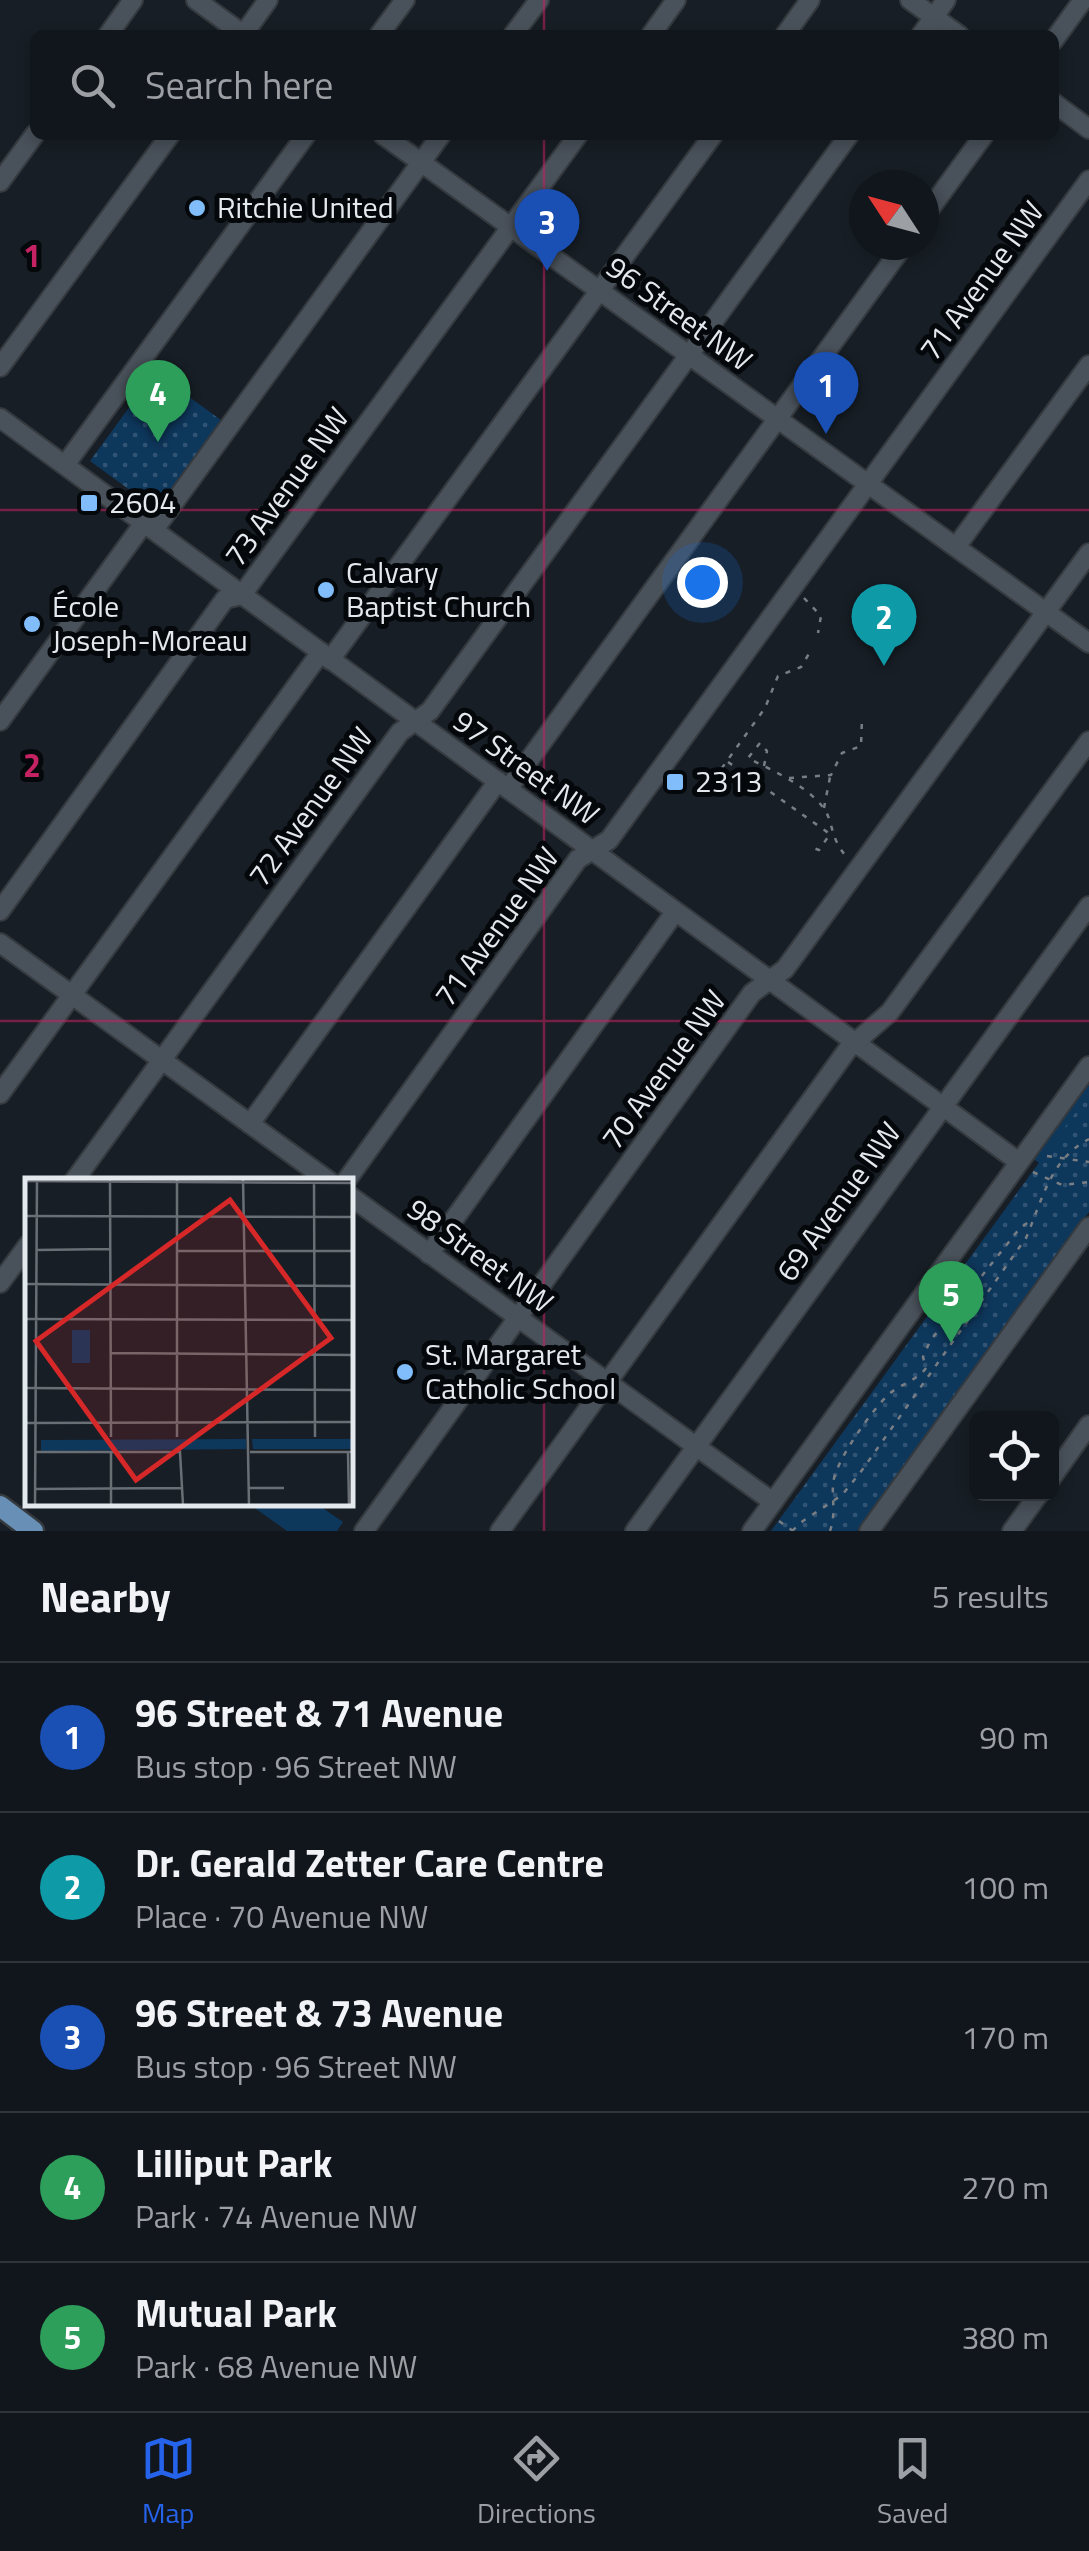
<!DOCTYPE html>
<html lang="en">
<head>
<meta charset="utf-8">
<style>
  :root { --surface:#11161c; --page:#1a1f25; --text:#f1f3f6; --muted:#9c9fa3; --line:#30353b; --accent:#2563eb }
  body { margin:0; font-family:"Titillium Web",sans-serif; background:var(--page); color:var(--text) }
  .controls { position:absolute; right:30px; bottom:30px; display:grid; overflow:hidden; border-radius:15px; box-shadow:0 5px 15px #0003 }
  .controls button { width:90px; height:90px; display:grid; place-items:center; padding:0; border:0; border-bottom:2px solid var(--line); background:var(--surface); color:var(--text); font:50px sans-serif }
  .compass { position:absolute; left:849px; top:170px; width:90px; height:90px; border-radius:50%; background:var(--surface); box-shadow:0 5px 15px #0003; rotate:306deg }
  .you { position:absolute; left:702px; top:582px; width:35px; height:35px; margin:-25px; border:8px solid #fff; border-radius:50%; background:#1a73e8; box-shadow:0 0 0 15px #1a73e833 }
  .badge { display:grid; place-items:center; width:65px; height:65px; border-radius:50%; background:var(--accent); color:#fff; font-size:32px; font-weight:700 }
  .pin { position:absolute; translate:-50% -82px; filter:drop-shadow(0 2px 5px #0008) }
  .pin::after { content:''; position:absolute; top:52px; width:35px; height:30px; background:inherit; clip-path:polygon(0 0,100% 0,50% 100%) }
  .list { margin:0; padding:0; list-style:none }
  h2 { display:flex; justify-content:space-between; align-items:center; height:130px; margin:0; padding:0 40px; font-size:42px }
  h2 small { font-size:32px; font-weight:400; color:var(--muted) }
  .list li { display:grid; grid-template-columns:65px 1fr auto; gap:30px; align-items:center; box-sizing:border-box; height:150px; padding:0 40px; border-top:2px solid var(--line) }
  .list b { display:block; font-size:38px; white-space:nowrap }
  .list p { margin:0; font-size:32px; white-space:nowrap; color:var(--muted) }
  .list em { font-size:32px; font-style:normal; color:var(--muted) }
  .icon { flex:none; width:55px; height:55px; fill:none; stroke:currentColor; stroke-width:2; stroke-linecap:round; stroke-linejoin:round }
  .map { position:relative; flex:none; width:1089px; height:1531px; overflow:hidden }
  .search { position:absolute; background:var(--surface); box-shadow:0 5px 15px #0003; left:30px; right:30px; top:30px; height:110px; display:flex; align-items:center; gap:25px; box-sizing:border-box; padding:0 35px; border-radius:15px; color:var(--muted); font-size:38px }
  .sheet { height:880px; background:var(--surface) }
  nav { display:flex; justify-content:space-around; align-items:center; box-sizing:border-box; height:140px; border-top:2px solid var(--line); background:var(--surface); font-size:28px; color:var(--muted) }
  nav a { display:grid; justify-items:center; gap:5px }
  nav .on { color:var(--accent) }
  .map>svg:first-child { display:block }
  .grass { fill:#0e375c }
  .park { fill:url(#park-dots) }
  .lines { fill:none; stroke-linecap:round; stroke-linejoin:round }
  .minor-casing { stroke:#353a3f; stroke-width:22 }
  .major-casing { stroke:#353a3f; stroke-width:25 }
  .path { stroke:#787e84; stroke-width:2.5; stroke-dasharray:5 8; stroke-linecap:butt }
  .minor { stroke:#49515a; stroke-width:18 }
  .major { stroke:#688fb6; stroke-width:20 }
  .grid { fill:none; stroke:#c42262; stroke-width:2.5; stroke-opacity:0.55 }
  .poi-dot { fill:#80bdfa; stroke:#05080b; stroke-width:4 }
  .labels { text-anchor:middle; stroke-width:10; stroke-linejoin:round; paint-order:stroke }
  .poi-label { font-size:30px; fill:#e4e9ee; stroke:#05080b; text-anchor:start }
  .street-label { font-size:30px; fill:#e4e9ee; stroke:#05080b }
  .inset-road { fill:none; stroke:#696f75; stroke-width:2.5 }
  .view { fill:#d62828; fill-opacity:0.15; stroke:#d62828; stroke-width:5 }
  .inset-edge { fill:none; stroke:#e4e9ee; stroke-width:5 }
  .grid-label { font-size:32px; text-anchor:middle; font-weight:bold; fill:#c42262; stroke:#05080b; stroke-width:10; stroke-linejoin:round; paint-order:stroke }
</style>
</head>
<body>
<div class="map">
<svg width="1089" height="1531" viewBox="0 0 1089 1531">
  <defs>
    <pattern id="park-dots" width="8" height="8" patternUnits="userSpaceOnUse" patternTransform="scale(2.5)"><rect width="8" height="8" fill="#0e375c"/><path d="M2 2h.1M6 6h.1" fill="none" stroke="#315474" stroke-width="1.8" stroke-linecap="round"/></pattern>
  </defs>
  <rect width="100%" height="100%" fill="#171e25"/>
  <g class="grass">
    <polygon points="1089,1074 1089,1176 1044,1166 1029,1156"/>
    <polygon points="254,1504 317,1504 343,1522 337,1531 287,1531 252,1506"/>
  </g>
  <g class="park">
    <polygon points="155,372 225,423 160,512 90,461"/>
    <polygon points="1089,1094 1089,1212 857,1531 771,1531"/>
  </g>
  <g class="lines">
    <g class="minor-casing">
      <g id="minor">
        <polyline points="196,0 244,35"/>
        <polyline points="910,0 959,35"/>
        <polyline points="108,35 133,0"/>
        <polyline points="243,35 268,0"/>
        <polyline points="379,35 405,0"/>
        <polyline points="513,35 539,0"/>
        <polyline points="651,35 676,0"/>
        <polyline points="785,35 810,0"/>
        <polyline points="921,35 946,0"/>
        <polyline points="1054,40 1083,0"/>
        <polyline points="1054,103 1089,129"/>
        <polyline points="383,135 1089,643"/>
        <polyline points="0,182 35,134"/>
        <polyline points="924,217 984,135"/>
        <polyline points="0,367 170,135"/>
        <polyline points="0,418 1019,1162"/>
        <polyline points="65,465 306,135"/>
        <polyline points="154,530 441,135"/>
        <polyline points="956,547 1089,365"/>
        <polyline points="330,660 713,135"/>
        <polyline points="0,721 144,523"/>
        <polyline points="508,789 904,245"/>
        <polyline points="0,911 225,599 242,595 578,135"/>
        <polyline points="0,943 329,1181"/>
        <polyline points="0,1094 321,652"/>
        <polyline points="250,1124 498,781"/>
        <polyline points="74,1181 400,732 430,711 849,135"/>
        <polyline points="346,1181 578,859 609,840 1089,180"/>
        <polyline points="350,1196 773,1502"/>
        <polyline points="429,1254 675,912"/>
        <polyline points="0,1283 28,1245"/>
        <polyline points="1052,1477 1089,1425"/>
        <polyline points="364,1531 752,993 785,969 1089,553"/>
        <polyline points="500,1531 848,1049 890,1012 1089,741"/>
        <polyline points="635,1531 1089,906"/>
        <polyline points="752,1531 1089,1066"/>
        <polyline points="869,1531 1089,1227"/>
        <polyline points="1012,1531 1039,1494"/>
      </g>
    </g>
    <g class="major-casing">
      <polyline id="major" points="0,1506 33,1531"/>
    </g>
    <g class="path">
      <polyline points="804,598 821,616 818,633"/>
      <polyline points="728,762 830,834 819,850 808,846"/>
      <path d="M764 766 767 751 760 743 748 758C773 771 804 784 822 806 834 820 829 837 846 856"/>
      <polyline points="789,778 831,775 842,753 861,746 862,718"/>
      <polyline points="714,779 765,708 778,676 801,667 810,652"/>
      <polyline points="824,808 830,777"/>
      <polyline points="1047,1156 1089,1162"/>
      <polyline points="1033,1172 1062,1185 1089,1182"/>
      <polyline points="779,1521 793,1531"/>
      <path d="M792 1531 803 1521 842 1495 860 1473 1026 1238C1042 1201 1050 1159 1089 1139"/>
      <path d="M830 1531C836 1514 832 1500 833 1484 835 1461 871 1412 887 1396 899 1384 917 1381 926 1368L923 1357 930 1341 1020 1228 1030 1221"/>
    </g>
    <use href="#minor" class="minor"/>
    <use href="#major" class="major"/>
  </g>
  <path class="grid" d="M544 0V35M544 135V1531M0 510H1089M0 1021H1089"/>
  <g class="poi-dot">
    <circle cx="197" cy="208" r="10"/>
    <rect x="79" y="493" width="20" height="20" rx="5"/>
    <circle cx="326" cy="590" r="10"/>
    <circle cx="32" cy="624" r="10"/>
    <rect x="665" y="772" width="20" height="20" rx="5"/>
    <circle cx="405" cy="1372" r="10"/>
  </g>
  <g class="labels">
    <g class="poi-label">
      <text x="217" y="218">Ritchie United</text>
      <text x="109" y="513">2604</text>
      <text x="346" y="583">Calvary<tspan x="346" dy="34">Baptist Church</tspan></text>
      <text x="52" y="617">École<tspan x="52" dy="34">Joseph-Moreau</tspan></text>
      <text x="695" y="792">2313</text>
      <text x="425" y="1365">St. Margaret<tspan x="425" dy="34">Catholic School</tspan></text>
    </g>
    <g class="street-label">
      <text transform="translate(982 281) rotate(-54)" y="10">71 Avenue NW</text>
      <text transform="translate(679 314) rotate(36)" y="10">96 Street NW</text>
      <text transform="translate(287 487) rotate(-54)" y="10">73 Avenue NW</text>
      <text transform="translate(526 768) rotate(36)" y="10">97 Street NW</text>
      <text transform="translate(311 807) rotate(-54)" y="10">72 Avenue NW</text>
      <text transform="translate(497 927) rotate(-54)" y="10">71 Avenue NW</text>
      <text transform="translate(664 1070) rotate(-54)" y="10">70 Avenue NW</text>
      <text transform="translate(839 1202) rotate(-54)" y="10">69 Avenue NW</text>
      <text transform="translate(480 1256) rotate(36)" y="10">98 Street NW</text>
    </g>
  </g>
  <g transform="translate(25 1178)">
    <rect width="328" height="328" fill="#171e25"/>
    <path d="M47 152H65V185H47Z" fill="#0e375c"/>
    <path d="M221 261V271L16 273V262ZM227 261H327V271H228Z" fill="#0e375c"/>
    <path class="inset-road" d="M85 0 86 259M218 0 224 327M0 3 328 5M289 4 290 259M0 38 328 39M12 72 85 71M152 73H328M0 106 328 108M0 141 328 142M86 175 328 177M0 210 328 212M0 245 328 244M152 259V1M10 274H155L158 327M225 274H328M323 274 324 327M224 310H259M10 311 158 310M10 327 12 0M86 327V274"/>
    <path class="view" d="M205 22 306 160 111 302 11 163Z"/>
    <rect width="328" height="328" class="inset-edge"/>
  </g>
  <g class="grid-label">
    <text x="32" y="267">1</text>
    <text x="32" y="777">2</text>
  </g>
</svg>
<div class="controls">
<button><svg class="icon" aria-label="locate" viewBox="0 0 24 24"><circle cx="12" cy="12" r="6"/><path d="M12 2v4M12 18v4M2 12h4M18 12h4"/></svg></button>
</div>
<svg class="compass" viewBox="-18 -18 36 36"><path d="M0-13l5 13h-10z" fill="#e53935"/><path d="M0 13l5-13h-10z" fill="#9c9fa3"/></svg>
<div class="you"></div>
<div class="pin badge" style="left:826px;top:434px;background:#1a4fb4">1</div>
<div class="pin badge" style="left:884px;top:666px;background:#0f9aa8">2</div>
<div class="pin badge" style="left:547px;top:271px;background:#1a4fb4">3</div>
<div class="pin badge" style="left:158px;top:442px;background:#2e9e5b">4</div>
<div class="pin badge" style="left:951px;top:1343px;background:#2e9e5b">5</div>
<div class="search"><svg class="icon" aria-label="search" viewBox="0 0 24 24"><circle cx="10" cy="10" r="6"/><path d="M15 15l6 6"/></svg>Search here</div>
</div>
<section class="sheet">
<h2>Nearby<small>5 results</small></h2>
<ul class="list">
<li><span class="badge" style="background:#1a4fb4">1</span><div><b>96 Street &amp; 71 Avenue</b><p>Bus stop · 96 Street NW</p></div><em>90 m</em></li>
<li><span class="badge" style="background:#0f9aa8">2</span><div><b>Dr. Gerald Zetter Care Centre</b><p>Place · 70 Avenue NW</p></div><em>100 m</em></li>
<li><span class="badge" style="background:#1a4fb4">3</span><div><b>96 Street &amp; 73 Avenue</b><p>Bus stop · 96 Street NW</p></div><em>170 m</em></li>
<li><span class="badge" style="background:#2e9e5b">4</span><div><b>Lilliput Park</b><p>Park · 74 Avenue NW</p></div><em>270 m</em></li>
<li><span class="badge" style="background:#2e9e5b">5</span><div><b>Mutual Park</b><p>Park · 68 Avenue NW</p></div><em>380 m</em></li>
</ul>
</section>
<nav>
<a class="on"><svg class="icon" aria-label="map" viewBox="0 0 24 24"><path d="M3 6l6-2 6 2 6-2v14l-6 2-6-2-6 2zM9 4v14M15 6v14"/></svg>Map</a>
<a><svg class="icon" aria-label="directions" viewBox="0 0 24 24"><path d="M12 3l9 9-9 9-9-9zM9 14v-3h6M13 9l2 2-2 2"/></svg>Directions</a>
<a><svg class="icon" aria-label="saved" viewBox="0 0 24 24"><path d="M7 4h10v16l-5-4-5 4z"/></svg>Saved</a>
</nav>
</body>
</html>
